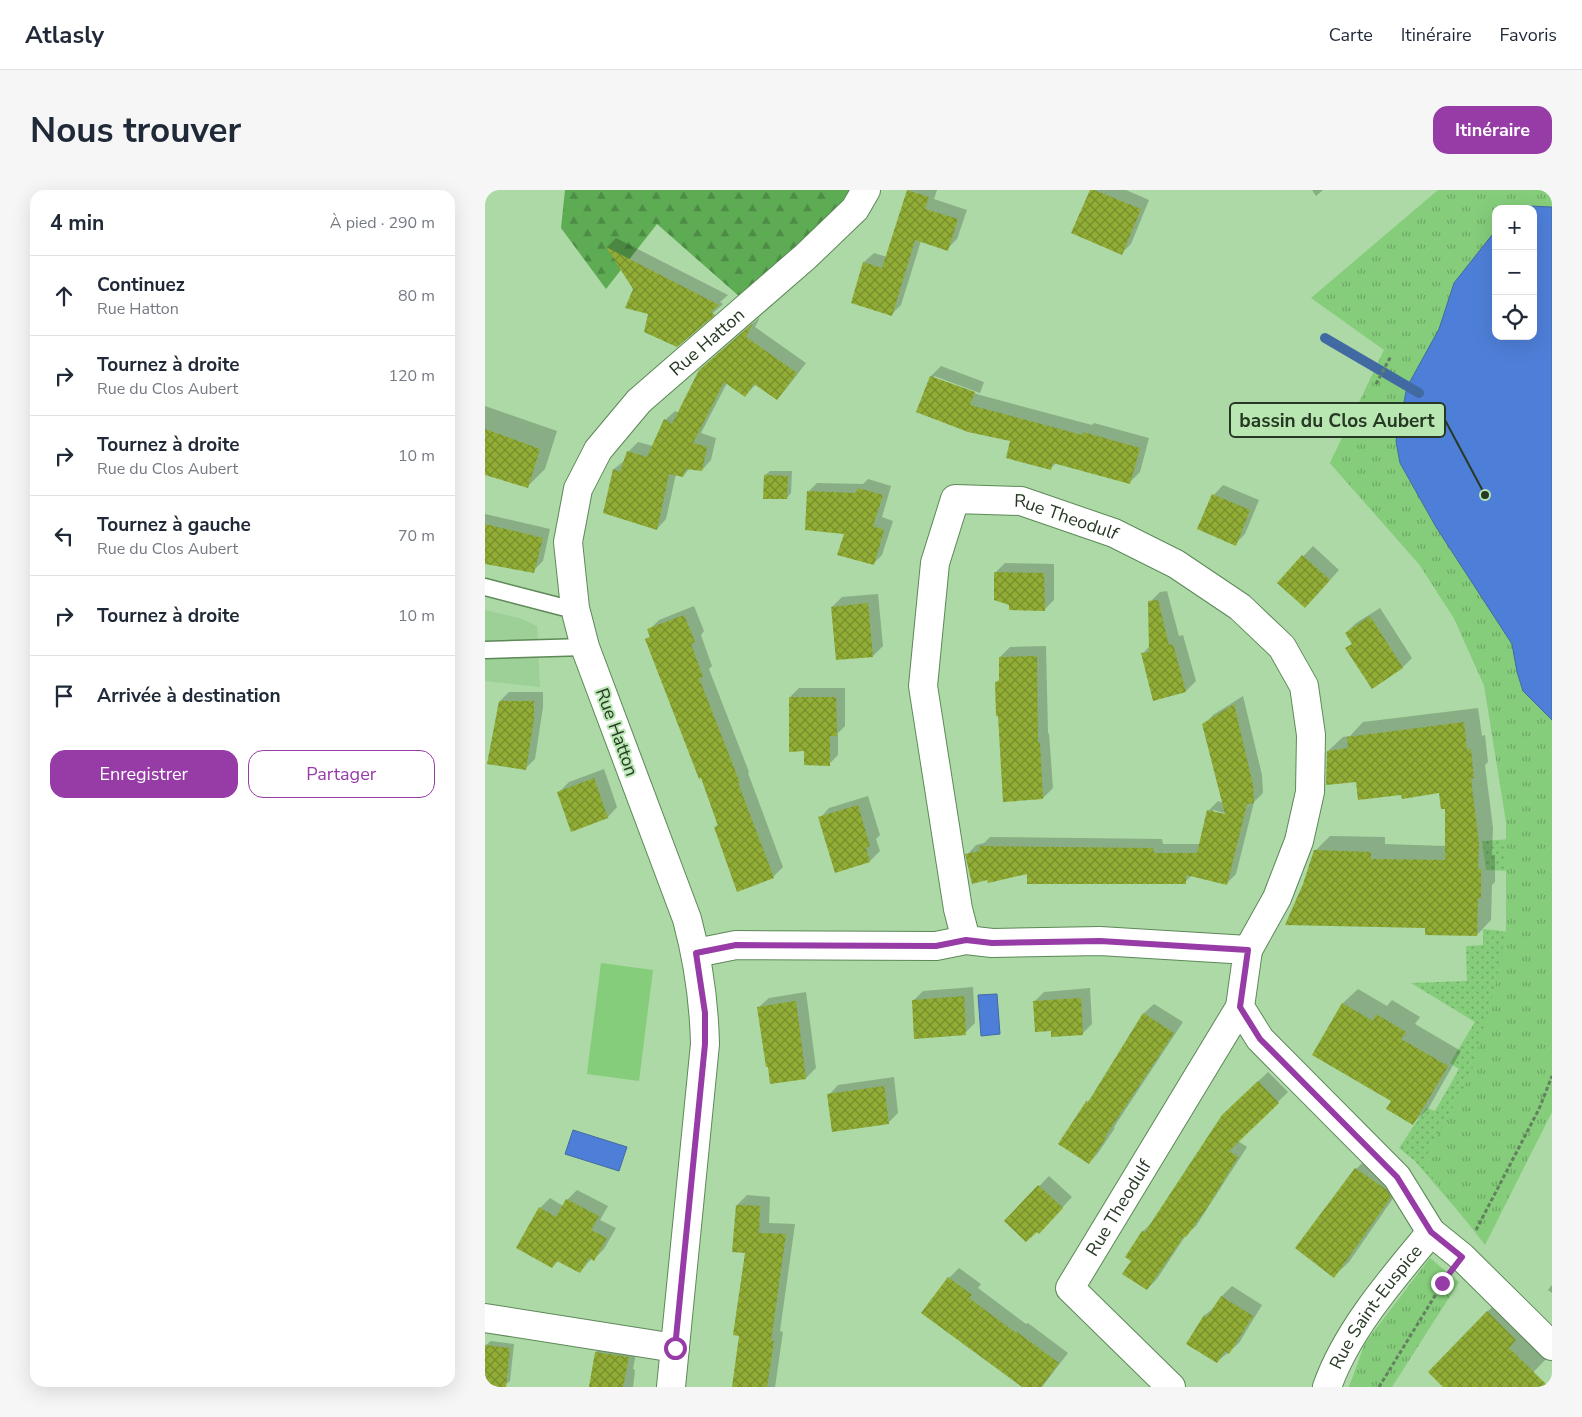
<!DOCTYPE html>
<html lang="fr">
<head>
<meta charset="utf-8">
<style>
  :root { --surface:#fff; --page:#f6f6f7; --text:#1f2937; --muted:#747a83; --line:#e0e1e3; --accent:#973ca7 }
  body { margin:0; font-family:"Nunito Sans",sans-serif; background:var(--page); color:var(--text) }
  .controls { position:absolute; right:15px; top:15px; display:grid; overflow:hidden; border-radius:10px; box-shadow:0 5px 20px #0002 }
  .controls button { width:45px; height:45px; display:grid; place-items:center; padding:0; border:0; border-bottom:1px solid var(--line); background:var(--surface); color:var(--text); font:25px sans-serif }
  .stop { position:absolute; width:15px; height:15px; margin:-11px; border:4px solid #973ca7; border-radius:50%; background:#fff }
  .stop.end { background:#973ca7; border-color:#fff; box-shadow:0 1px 5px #0008 }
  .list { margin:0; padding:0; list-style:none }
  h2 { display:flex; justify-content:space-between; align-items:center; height:65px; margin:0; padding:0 20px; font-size:21px }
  h2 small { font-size:16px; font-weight:400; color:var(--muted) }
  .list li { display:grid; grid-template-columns:32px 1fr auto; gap:15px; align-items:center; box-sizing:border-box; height:80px; padding:0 20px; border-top:1px solid var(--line) }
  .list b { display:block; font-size:19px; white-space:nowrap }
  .list p { margin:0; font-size:16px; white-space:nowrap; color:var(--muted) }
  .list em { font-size:16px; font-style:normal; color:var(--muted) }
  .actions { display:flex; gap:10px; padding:15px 20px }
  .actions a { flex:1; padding:11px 0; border:1px solid var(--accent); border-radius:15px; text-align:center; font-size:18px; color:var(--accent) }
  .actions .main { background:var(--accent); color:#fff }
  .icon { flex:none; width:28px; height:28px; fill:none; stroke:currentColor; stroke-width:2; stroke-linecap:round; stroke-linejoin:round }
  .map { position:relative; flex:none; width:1067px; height:1197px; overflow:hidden; border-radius:15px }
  header { display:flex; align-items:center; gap:30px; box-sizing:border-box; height:70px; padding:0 25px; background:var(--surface); border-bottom:1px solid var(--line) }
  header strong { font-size:24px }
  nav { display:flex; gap:28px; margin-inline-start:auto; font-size:18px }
  .intro { display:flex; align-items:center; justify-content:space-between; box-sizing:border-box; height:120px; padding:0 30px }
  h1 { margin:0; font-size:35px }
  .button { padding:12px 22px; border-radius:15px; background:var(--accent); color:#fff; font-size:18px; font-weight:700 }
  main { display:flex; gap:30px; padding:0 30px }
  aside { flex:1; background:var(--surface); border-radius:15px; box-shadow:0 5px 20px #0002 }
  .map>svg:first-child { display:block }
  .built { fill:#9dd096 }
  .grass { fill:url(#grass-dots) }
  .forest { fill:url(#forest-firs) }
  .park { fill:url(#park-tufts); fill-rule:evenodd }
  .garden { fill:#85cd7b }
  .water { fill:#4e7fd8; stroke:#426aa2 }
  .shadow { fill:#0003; fill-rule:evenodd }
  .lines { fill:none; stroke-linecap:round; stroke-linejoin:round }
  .stream { stroke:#426aa2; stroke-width:10 }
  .building { fill:url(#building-cross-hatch) }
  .lane-casing { stroke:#5d8858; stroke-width:19 }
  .street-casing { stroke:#5d8858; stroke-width:30 }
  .path { stroke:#63815e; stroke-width:3; stroke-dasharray:4 2.5; stroke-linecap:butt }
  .lane { stroke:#fff; stroke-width:16 }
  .street { stroke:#fff; stroke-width:28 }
  .route { stroke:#973ca7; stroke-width:6 }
  .labels { text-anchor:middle; stroke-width:4; stroke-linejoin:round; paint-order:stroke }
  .street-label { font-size:18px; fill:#273924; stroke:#b8e7b2 }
  .leader { fill:none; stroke:#273924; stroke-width:2 }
  .callout-dot { fill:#273924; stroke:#b8e7b2; stroke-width:2 }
  .callout { fill:#b8e7b2; stroke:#273924; stroke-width:2 }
  .callout-label { font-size:19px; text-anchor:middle; font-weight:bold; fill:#273924 }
</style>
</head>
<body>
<header>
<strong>Atlasly</strong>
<nav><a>Carte</a><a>Itinéraire</a><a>Favoris</a></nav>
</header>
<div class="intro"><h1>Nous trouver</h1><a class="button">Itinéraire</a></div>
<main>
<aside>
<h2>4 min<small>À pied · 290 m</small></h2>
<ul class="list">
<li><svg class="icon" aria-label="ahead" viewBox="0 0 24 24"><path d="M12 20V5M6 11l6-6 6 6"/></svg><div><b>Continuez</b><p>Rue Hatton</p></div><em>80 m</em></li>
<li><svg class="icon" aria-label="right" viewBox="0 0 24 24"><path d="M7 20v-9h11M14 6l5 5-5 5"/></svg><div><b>Tournez à droite</b><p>Rue du Clos Aubert</p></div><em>120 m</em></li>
<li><svg class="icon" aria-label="right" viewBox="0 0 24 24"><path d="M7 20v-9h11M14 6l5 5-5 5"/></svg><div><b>Tournez à droite</b><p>Rue du Clos Aubert</p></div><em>10 m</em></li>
<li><svg class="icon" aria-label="left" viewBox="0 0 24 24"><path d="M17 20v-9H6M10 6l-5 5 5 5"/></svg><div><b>Tournez à gauche</b><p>Rue du Clos Aubert</p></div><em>70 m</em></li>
<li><svg class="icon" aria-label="right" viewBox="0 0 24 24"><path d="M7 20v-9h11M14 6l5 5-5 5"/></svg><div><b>Tournez à droite</b></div><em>10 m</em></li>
<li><svg class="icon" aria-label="arrive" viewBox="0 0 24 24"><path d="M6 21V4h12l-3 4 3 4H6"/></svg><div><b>Arrivée à destination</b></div></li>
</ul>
<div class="actions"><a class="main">Enregistrer</a><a>Partager</a></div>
</aside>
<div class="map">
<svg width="1067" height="1197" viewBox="0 0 1067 1197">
  <defs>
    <pattern id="grass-dots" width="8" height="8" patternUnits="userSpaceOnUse" patternTransform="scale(1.25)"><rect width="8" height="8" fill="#85cd7b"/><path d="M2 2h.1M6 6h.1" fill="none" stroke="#6da765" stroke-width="1.8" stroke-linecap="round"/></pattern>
    <pattern id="forest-firs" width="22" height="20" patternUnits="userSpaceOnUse" patternTransform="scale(1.25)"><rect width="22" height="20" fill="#5dab53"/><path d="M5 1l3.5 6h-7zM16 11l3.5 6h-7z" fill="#4d8c45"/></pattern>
    <pattern id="park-tufts" width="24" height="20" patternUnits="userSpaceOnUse" patternTransform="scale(1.25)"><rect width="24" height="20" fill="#85cd7b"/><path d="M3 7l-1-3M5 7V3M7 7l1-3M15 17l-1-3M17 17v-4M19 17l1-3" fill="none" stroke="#6da765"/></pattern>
    <pattern id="building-cross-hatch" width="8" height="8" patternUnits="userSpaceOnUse" patternTransform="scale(1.25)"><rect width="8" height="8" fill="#92ad36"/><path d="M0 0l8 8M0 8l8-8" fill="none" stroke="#778e2d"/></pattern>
  </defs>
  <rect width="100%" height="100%" fill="#acd9a5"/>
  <polygon class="built" points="0,420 37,429 52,436 55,497 0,491"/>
  <polygon class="grass" points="888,184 916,206 903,242 899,263 931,309 981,390 1011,445 1050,558 1054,606 1067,625 1067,755 1034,755 1022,836 1032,840 1027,874 1043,877 1060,845 1067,852 1067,861 1041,929 985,1035 930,971 914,958 941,918 950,921 974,879 965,873 990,832 926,793 982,791 981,756 998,755 998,739 1026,742 1025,681 1001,680 997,651 1026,649 999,495 969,428 934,374 845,273"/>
  <polygon class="forest" points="80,0 377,0 255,107 172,34 121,99 76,38"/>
  <g class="park">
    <path d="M953 0H1067V922L1000 1055 937 974 985 886 1011 794 1021 741V632L999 495 969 428 934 374 845 273 899 160 826 108ZM1011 19H1048V146H1011Z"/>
    <polygon points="945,1068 974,1092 907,1197 864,1197 880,1153"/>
  </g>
  <polygon class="garden" points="116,773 168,780 154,891 102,884"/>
  <g class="water">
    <polygon points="1044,16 1067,17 1067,530 1038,501 1032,482 1027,454 951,337 915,273 911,251 922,197 954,139 969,93 1011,40 1011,146 1048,146 1048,19 1039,19"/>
    <polygon points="512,804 515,844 496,846 493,805"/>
    <polygon points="88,940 142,957 134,981 80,964"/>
  </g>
  <g class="shadow">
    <polygon points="423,0 452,0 449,9 482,20 472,49 462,59 436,51 416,115 406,125 379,72 389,63 402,67"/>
    <polygon points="606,0 641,0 664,10 646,54 637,63"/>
    <polygon points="827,0 838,0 831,6"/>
    <polygon points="131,48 243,105 235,112 238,114 192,156 165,123 122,57"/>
    <polygon points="275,127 270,137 321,173 301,199 292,209 271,194 260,206 242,193 216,243 231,248 226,270 217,280 205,278 198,286 191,284 181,329 172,339 120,322 129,279 140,270 143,262 153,252 168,256 180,230 190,221 194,223 225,171"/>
    <polygon points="456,176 499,192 495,203 449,186 449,189 495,205 607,235 609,233 664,248 655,282 645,292 572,272 566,278 527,250 433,221 446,186"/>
    <polygon points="0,216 72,241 60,279 42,297 0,283"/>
    <polygon points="285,281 307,281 306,303 302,308 280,285"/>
    <polygon points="383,289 406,296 397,327 408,331 397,365 388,374 323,302 332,293 378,294"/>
    <polygon points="738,295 774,310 760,344 750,354 729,305"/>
    <polygon points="0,324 65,339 58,371 50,379 0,369"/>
    <polygon points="828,356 854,380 830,407 793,393"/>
    <polygon points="520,373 569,374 569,410 559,420 526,414 510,383"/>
    <polygon points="682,401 694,446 698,445 711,491 701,501 669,509 658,463 665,456 665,412 675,402"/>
    <polygon points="393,404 398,456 388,466 347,417 357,407"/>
    <polygon points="209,416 219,441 216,445 227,476 224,479 264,582 263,583 298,677 288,687 230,637 234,634 217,587 162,450 166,445 164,440 174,430"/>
    <polygon points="895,418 927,468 918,477 862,459 868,453 861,443 871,433"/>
    <polygon points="561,456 563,544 564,543 568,598 558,608 512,492 516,488 515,467 525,457"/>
    <polygon points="314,498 360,498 360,536 353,543 353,565 344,574 320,560 305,507"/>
    <polygon points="24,502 58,502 58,517 50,569 40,579 14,512"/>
    <path d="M758 506 777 585 778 603 769 612 751 684 742 693 707 685 700 692 543 683 482 665 491 655 499 653 505 647 677 649 678 654H716L723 621 733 611 738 613 719 535 728 525ZM728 620 747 625 728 623Z"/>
    <polygon points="993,518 997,546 1000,545 1003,572 1000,575 1008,638 1007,665 1010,665 1010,692 1007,695 1006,730 992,745 941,736 820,695 830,661 845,646 900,647 900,654 961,656 962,617 955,602 918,603 872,590 843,561 858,547 865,546 878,532"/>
    <polygon points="119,579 132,617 123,627 74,602 84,592"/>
    <polygon points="383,606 395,645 391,649 395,661 385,671 350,681 335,628 344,618"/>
    <polygon points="488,797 490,833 480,843 428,811 438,801"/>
    <polygon points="605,798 607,834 597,844 567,840 549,812 559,802"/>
    <polygon points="873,799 902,816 907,810 935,827 930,834 976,861 943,919 928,933 908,911 829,864 858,813"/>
    <polygon points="321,802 331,878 321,888 286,893 274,817 284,808"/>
    <polygon points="669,814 698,832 629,937 630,938 613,963 604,973 574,954 603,911 610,905 659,823"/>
    <polygon points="783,882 803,902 753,951 762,957 711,1036 701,1045 672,1089 662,1099 647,1070 642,1067 658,1041 669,1031 748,915"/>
    <polygon points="409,887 413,923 403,933 344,905 353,895"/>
    <polygon points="886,965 920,991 864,1072 849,1086 871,979"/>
    <polygon points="564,986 587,1007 564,1032 521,1031"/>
    <polygon points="92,1000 123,1016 115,1030 131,1038 119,1059 109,1069 107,1068 95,1082 74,1070 67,1077 55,1018 65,1008 78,1016 82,1010"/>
    <polygon points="262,1005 285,1007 284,1033 310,1034 295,1141 298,1142 290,1197 248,1197 255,1145 262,1062 252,1015"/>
    <polygon points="474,1078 496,1094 493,1098 541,1134 543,1133 583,1163 557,1197 539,1197 464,1088"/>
    <polygon points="1067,1095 1067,1103 1063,1100"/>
    <polygon points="747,1096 777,1115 754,1153 732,1172 703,1153 720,1125 731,1116 737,1106"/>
    <polygon points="1017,1108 1063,1167 1034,1197 1002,1122"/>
    <polygon points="6,1151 29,1154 25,1191 20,1195 0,1191 1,1155"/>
    <polygon points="120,1153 152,1158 148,1179 150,1180 148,1197 105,1197 111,1162"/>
  </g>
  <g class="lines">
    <polyline class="stream" points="840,148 934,203"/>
  </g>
  <g class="building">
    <polygon points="422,0 444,7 440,19 473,29 463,61 430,50 407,126 366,113 378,72 397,78"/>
    <polygon points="605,0 609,0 656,19 637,65 586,43"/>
    <polygon points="121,57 234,115 226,122 230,125 192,157 159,142 163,124 140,118 148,99"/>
    <polygon points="268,133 261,147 312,183 292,210 269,194 260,207 239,192 208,253 222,257 217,281 201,279 198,287 184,284 172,340 118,323 128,279 135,282 142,261 162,267 179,229 187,234 214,180"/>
    <polygon points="445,186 490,202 485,215 597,245 598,242 655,258 645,294 568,273 566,280 521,268 525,251 483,242 431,222"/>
    <polygon points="0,239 55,259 43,298 0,285"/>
    <polygon points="279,285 303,286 302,309 278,309"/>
    <polygon points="373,298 398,305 388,336 399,340 389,375 352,365 359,344 320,340 322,301 371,303"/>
    <polygon points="727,304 765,320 751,356 712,339"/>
    <polygon points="0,334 58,348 49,383 0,374"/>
    <polygon points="817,365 845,390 820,418 792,393"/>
    <polygon points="509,382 559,383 560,421 524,420 524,415 509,410"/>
    <polygon points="673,410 684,455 688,454 701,502 668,511 656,463 664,462 663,411"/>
    <polygon points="383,413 388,467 351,470 346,417"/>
    <polygon points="199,425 210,452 206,454 218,487 214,488 255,593 253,593 289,688 252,702 229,637 233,636 216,588 214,589 160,449 165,447 162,439"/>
    <polygon points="885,426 918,478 887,499 860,458 867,454 860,443"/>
    <polygon points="552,466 553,553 555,553 558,609 518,612 513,526 511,526 510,492 514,491 514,467"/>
    <polygon points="304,507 351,507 352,546 345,546 345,576 319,575 319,561 304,562"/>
    <polygon points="14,511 49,511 49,528 41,580 2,574"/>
    <polygon points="749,514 768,595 769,613 762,614 742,695 701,685 701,694 542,694 542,684 503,693 502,690 487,694 480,664 495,661 494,656 668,658 669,663 712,663 722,620 740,624 717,534"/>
    <polygon points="979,532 982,560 986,559 989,588 986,589 994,653 993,679 996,679 996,708 993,708 992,746 940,745 940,738 800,735 818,694 829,660 886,662 886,669 960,670 960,619 956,619 954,603 917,609 916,605 873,610 871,592 841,595 842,561 863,558 862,547"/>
    <polygon points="109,588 123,628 86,642 72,602"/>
    <polygon points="373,615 385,656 381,658 385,672 350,683 333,627"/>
    <polygon points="479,806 481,845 429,849 427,810"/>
    <polygon points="596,808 598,845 566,847 566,841 550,842 548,811"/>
    <polygon points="311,811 321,889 285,894 283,877 281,877 272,817"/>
    <polygon points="857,813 888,831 891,824 921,842 916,849 963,876 928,935 901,919 906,911 827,865"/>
    <polygon points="658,823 689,843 620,947 621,948 604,974 573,954 602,910 602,914"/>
    <polygon points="773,891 794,913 744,961 753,967 720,1021 701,1047 699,1046 662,1100 637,1084 646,1071 640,1067 657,1041 660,1042 737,925"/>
    <polygon points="399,896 404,934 347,942 342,904"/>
    <polygon points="870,978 902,1000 906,1007 849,1088 810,1058"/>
    <polygon points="553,995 578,1018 554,1044 552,1042 541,1052 519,1031"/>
    <polygon points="81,1009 114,1026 106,1040 122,1048 109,1071 104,1068 95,1083 72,1071 67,1078 31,1058 54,1017 71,1027"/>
    <polygon points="251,1015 275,1016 274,1043 301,1044 286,1151 289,1151 282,1197 247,1197 254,1146 248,1145 260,1063 247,1062"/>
    <polygon points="463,1087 487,1105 484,1108 531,1143 532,1142 574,1173 556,1197 537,1197 436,1123"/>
    <polygon points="736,1106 768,1126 744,1164 740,1161 732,1173 701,1154 719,1125 722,1127"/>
    <polygon points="1002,1121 1031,1150 1024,1158 1064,1197 958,1197 943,1182"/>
    <polygon points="0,1155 25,1158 21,1197 0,1197"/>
    <polygon points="110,1162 144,1167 138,1197 104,1197"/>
  </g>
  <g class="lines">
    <g class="lane-casing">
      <g id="lane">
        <polyline points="0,397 77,417 90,418"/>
        <polyline points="0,460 100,457"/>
      </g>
    </g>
    <g class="street-casing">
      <g id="street">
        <path id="s1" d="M481 750 473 719 438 496 450 373 470 309 536 311 629 343 691 374 755 417 797 457 819 496 826 545 825 602 814 651 792 708 763 760"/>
        <polyline points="211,763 251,755 451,756 481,750 507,753 615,751 763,760 755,817 775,849 912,987 946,1042 977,1067 1067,1156"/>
        <polyline points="0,1128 190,1158"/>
        <path id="s2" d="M186 1197 220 854C219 811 213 770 202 729L100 457 90 418 83 352 93 299 113 260 154 211 320 67 370 19 381 0"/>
        <path id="s3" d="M686 1197 585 1098 755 817"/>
        <path id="s4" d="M842 1197C862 1140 908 1088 946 1042"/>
      </g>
    </g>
    <g class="path">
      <polyline points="891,194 906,166"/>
      <polyline points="991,1040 1054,919 1067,886"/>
      <polyline points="894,1197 959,1091"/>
    </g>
    <use href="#lane" class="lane"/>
    <use href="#street" class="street"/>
  </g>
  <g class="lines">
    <polyline class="route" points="190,1158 220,854 220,823 211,763 251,755 451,756 481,750 507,753 615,751 763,760 755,817 775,849 912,987 946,1042 977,1067 957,1093"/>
  </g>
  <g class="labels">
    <g class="street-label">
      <text dy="6" stroke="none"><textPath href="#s2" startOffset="1120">Rue Hatton</textPath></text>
      <text dy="6" stroke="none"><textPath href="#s1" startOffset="562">Rue Theodulf</textPath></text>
      <text transform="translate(132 542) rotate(70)" y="6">Rue Hatton</text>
      <text dy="6" stroke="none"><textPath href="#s3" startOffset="235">Rue Theodulf</textPath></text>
      <text dy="6" stroke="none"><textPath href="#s4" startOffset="94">Rue Saint-Euspice</textPath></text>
    </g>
  </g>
  <path class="leader" d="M1000 305L960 230"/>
  <circle class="callout-dot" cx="1000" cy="305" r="5"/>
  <rect class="callout" x="745" y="213" width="215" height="34" rx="5"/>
  <g class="callout-label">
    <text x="852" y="237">bassin du Clos Aubert</text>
  </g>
</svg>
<div class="controls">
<button>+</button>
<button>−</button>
<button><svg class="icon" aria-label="locate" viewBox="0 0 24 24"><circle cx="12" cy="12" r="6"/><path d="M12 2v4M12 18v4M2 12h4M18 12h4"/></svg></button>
</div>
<div class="stop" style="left:190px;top:1158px"></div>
<div class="stop end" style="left:957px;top:1093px"></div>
</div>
</main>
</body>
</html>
